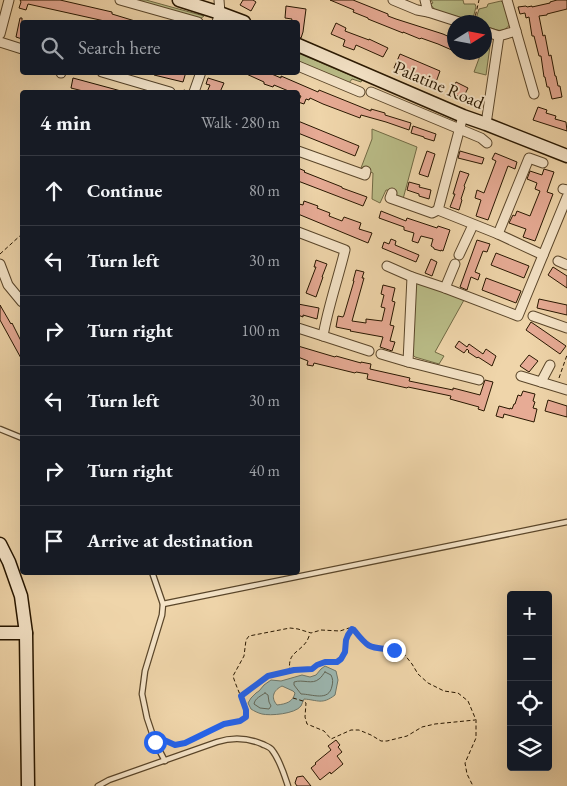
<!DOCTYPE html>
<html lang="en">
<head>
<meta charset="utf-8">
<style>
  :root { --surface:#171b24; --page:#20242c; --text:#f1f3f6; --muted:#9ea1a6; --line:#363941 }
  body { margin:0; font-family:"EB Garamond",serif; background:var(--page); color:var(--text) }
  .controls { position:absolute; right:15px; bottom:15px; display:grid; overflow:hidden; border-radius:5px; box-shadow:0 5px 20px #0002 }
  .controls button { width:45px; height:45px; display:grid; place-items:center; padding:0; border:0; border-bottom:1px solid var(--line); background:var(--surface); color:var(--text); font:25px sans-serif }
  .compass { position:absolute; left:447px; top:15px; width:45px; height:45px; border-radius:50%; background:var(--surface); box-shadow:0 5px 20px #0002; rotate:79deg }
  .stop { position:absolute; width:15px; height:15px; margin:-11px; border:4px solid #2563eb; border-radius:50%; background:#fff }
  .stop.end { background:#2563eb; border-color:#fff; box-shadow:0 1px 5px #0008 }
  .list { margin:0; padding:0; list-style:none }
  h2 { display:flex; justify-content:space-between; align-items:center; height:65px; margin:0; padding:0 20px; font-size:21px }
  h2 small { font-size:16px; font-weight:400; color:var(--muted) }
  .list li { display:grid; grid-template-columns:32px 1fr auto; gap:15px; align-items:center; box-sizing:border-box; height:70px; padding:0 20px; border-top:1px solid var(--line) }
  .list b { display:block; font-size:19px; white-space:nowrap }
  .list em { font-size:16px; font-style:normal; color:var(--muted) }
  .icon { flex:none; width:28px; height:28px; fill:none; stroke:currentColor; stroke-width:2; stroke-linecap:round; stroke-linejoin:round }
  .map { position:relative; flex:none; width:567px; height:786px; overflow:hidden }
  .search { position:absolute; background:var(--surface); box-shadow:0 5px 20px #0002; left:20px; top:20px; width:280px; height:55px; display:flex; align-items:center; gap:12px; box-sizing:border-box; padding:0 18px; border-radius:5px; color:var(--muted); font-size:19px }
  .panel { position:absolute; background:var(--surface); box-shadow:0 5px 20px #0002; left:20px; top:90px; width:280px; height:485px; border-radius:5px }
  .map>svg:first-child { display:block }
  .green { fill:#babd88; stroke:#716a44 }
  .water { fill:#9cb7b1; stroke:#6e776a; fill-rule:evenodd }
  .lines { fill:none; stroke-linecap:round; stroke-linejoin:round }
  .shore { stroke:#626758; stroke-width:1 }
  .building { fill:#e7ab95; stroke:#281700 }
  .lane-casing { stroke:#5a462a; stroke-width:7 }
  .street-casing { stroke:#5a462a; stroke-width:11 }
  .secondary-casing { stroke:#281700; stroke-width:15 }
  .path { stroke:#281700; stroke-width:1; stroke-dasharray:4 2.5; stroke-linecap:butt }
  .lane { stroke:#f5e4c8; stroke-width:4.5 }
  .street { stroke:#f5e4c8; stroke-width:9 }
  .secondary { stroke:#f5e4c8; stroke-width:12 }
  .route { stroke:#2563eb; stroke-width:6 }
  .labels { text-anchor:middle; stroke-width:4; stroke-linejoin:round; paint-order:stroke }
  .street-label { font-size:18px; fill:#281700; stroke:#f5e4c8 }
</style>
</head>
<body>
<div class="map">
<svg width="567" height="786" viewBox="0 0 567 786">
  <rect width="100%" height="100%" fill="#efd5aa"/>
  <filter id="stains"><feTurbulence type="fractalNoise" baseFrequency=".004" numOctaves="4"/><feColorMatrix values="0 0 0 0 .2 0 0 0 0 .09 0 0 0 0 .02 0 0 0 .5 -.17"/></filter>
  <radialGradient id="worn" r=".72"><stop offset=".6" stop-color="#630" stop-opacity="0"/><stop offset="1" stop-color="#630" stop-opacity=".3"/></radialGradient>
  <g class="green">
    <polygon points="133,0 146,0 204,16 200,19"/>
    <polygon points="431,0 463,0 464,4 475,4 476,7 472,22 438,13 430,4 433,3"/>
    <path d="M501 1 503 3 510 24C503 35 495 29 485 26L484 22H475L479 9 487 7 488 4Z"/>
    <polygon points="486,37 489,40 490,46 486,75 474,72 481,53 484,52 485,41"/>
    <polygon points="298,53 362,80 361,82 352,79 349,83 298,62"/>
    <polygon points="372,129 417,147 403,199 397,197 396,191 386,190 380,203 372,199 373,173 361,168 372,139"/>
    <polygon points="418,282 464,300 435,352 444,356 439,364 415,357 413,355 414,285"/>
  </g>
  <path class="water" d="M325 666 336 671 338 680 335 695C322 705 318 700 304 699 303 701 302 704 301 706 295 714 270 716 262 714 258 713 254 711 251 709L248 703 251 698 256 693 259 691 264 685 271 680 281 681 302 675 310 677 316 675 321 669ZM282 686 293 691 295 693C293 702 286 704 277 705 270 697 274 690 282 686Z"/>
  <g class="lines">
    <g class="shore">
      <path d="M325 672 331 675C333 679 333 682 332 686 329 702 312 694 301 694L294 685V682C303 679 312 685 319 679 322 677 323 674 325 672Z"/>
      <path d="M265 693 268 695 269 702 271 706 269 709 260 708 254 704C255 698 261 696 265 693Z"/>
    </g>
  </g>
  <g class="building">
    <polygon points="20,0 60,0 112,12 112,14 135,21 135,22 109,22 28,4 26,10 19,8 21,2"/>
    <polygon points="243,0 253,0 256,2 251,11 240,5"/>
    <polygon points="330,0 353,0 388,14 388,16 396,19 443,34 454,39 454,51 438,44 421,38 420,39 403,32 403,33 368,19 368,18 353,12 354,10"/>
    <polygon points="557,0 567,0 567,9 547,14 547,15 539,16 543,36 545,35 549,56 551,55 555,76 556,76 558,86 560,86 562,97 552,99 549,87 547,87 545,77 544,77 541,56 539,56 534,36 532,36 529,17 526,18 525,13 520,14 518,7 526,6 527,7 532,6 532,7 550,3 550,2"/>
    <polygon points="286,6 306,9 303,32 301,38 298,37 298,22 291,22 292,19 285,18"/>
    <polygon points="20,18 22,18 22,39 16,37"/>
    <polygon points="336,23 346,28 345,31 369,40 369,39 388,48 383,57 356,45 354,50 343,46 345,40 331,34"/>
    <polygon points="400,54 440,71 435,85 394,68"/>
    <polygon points="154,72 186,72 183,82 154,75"/>
    <polygon points="242,72 267,72 281,78 281,76 318,92 319,90 371,111 371,109 385,113 385,115 411,123 409,130 386,122 361,115 360,118 323,104 310,98 309,100 306,99 304,104 298,102 301,96 298,95 298,92 291,92 274,85 273,87 264,84 264,82"/>
    <polygon points="73,78 121,91 121,92 87,92 71,88"/>
    <polygon points="208,78 224,83 220,92 207,92 210,85 206,84"/>
    <polygon points="456,82 468,88 463,98 452,93"/>
    <polygon points="538,107 547,110 546,113 556,116 555,119 566,122 567,131 533,120"/>
    <polygon points="298,121 359,146 355,156 298,133"/>
    <polygon points="413,126 436,134 434,141 424,138 424,137 411,133"/>
    <polygon points="427,151 435,154 428,177 419,174"/>
    <polygon points="460,151 484,158 482,164 458,158"/>
    <polygon points="495,153 517,162 515,169 508,166 488,220 476,216 481,200 475,198 477,190 484,193 496,161 492,159"/>
    <polygon points="298,168 305,171 304,172 342,187 342,188 367,197 363,206 298,181"/>
    <polygon points="544,169 554,172 547,192 553,194 535,241 523,237 526,229 509,223 513,215 515,216 517,211 530,216 540,191 535,189 537,183 527,179 530,171 542,175"/>
    <polygon points="460,171 469,174 464,186 465,187 461,199 462,200 459,210 450,207 455,194 453,194"/>
    <polygon points="409,182 420,185 419,187 431,190 429,199 419,196 419,194 407,190"/>
    <polygon points="304,201 318,206 317,208 330,213 329,216 342,221 344,217 361,223 359,229 372,233 368,243 298,214 299,204 303,205"/>
    <polygon points="381,211 406,221 407,218 437,228 438,226 450,230 443,251 441,250 441,251 434,249 434,248 431,246 433,239 421,236 418,243 412,241 414,233 404,230 404,227 379,218"/>
    <polygon points="391,239 396,241 395,245 419,255 416,262 382,248 384,242 389,244"/>
    <polygon points="477,240 490,244 487,252 483,251 475,272 480,274 478,280 471,277 467,290 460,287"/>
    <polygon points="496,253 529,266 524,278 491,265"/>
    <polygon points="431,259 437,262 432,276 425,273"/>
    <polygon points="316,260 327,264 322,277 323,277 316,297 306,293 316,267 314,267"/>
    <polygon points="553,267 567,276 567,288 548,275"/>
    <polygon points="356,270 364,272 362,278 364,278 352,321 366,323 366,319 382,321 385,308 381,307 384,295 381,294 383,285 395,288 392,301 395,302 390,325 394,326 390,341 395,342 392,351 380,347 383,337 350,331 351,330 336,327 338,316 343,317 344,315 354,281 353,281"/>
    <polygon points="486,278 521,291 516,303 482,290"/>
    <polygon points="539,299 567,305 567,315 537,308"/>
    <polygon points="298,304 319,308 317,319 303,315 303,317 298,315"/>
    <polygon points="0,305 11,324 12,323 22,343 22,360 0,320"/>
    <polygon points="531,322 566,346 560,354 526,330"/>
    <polygon points="459,341 467,347 469,344 483,354 486,349 496,356 492,366 478,357 477,358 468,352 469,351 467,349 464,353 455,347"/>
    <polygon points="298,346 335,357 336,356 361,363 361,362 371,364 370,369 410,378 409,381 453,390 453,388 480,395 485,380 493,382 484,411 478,409 479,407 450,399 451,396 408,387 407,388 367,379 368,374 356,372 355,373 314,363 313,366 307,365 308,361 298,357"/>
    <polygon points="529,355 538,361 529,372 520,366"/>
    <polygon points="523,391 535,394 533,401 535,402 533,408 537,409 534,422 504,414 503,418 496,416 499,406 510,409 510,408 512,409 514,404 515,404 518,395 521,396"/>
    <polygon points="548,400 567,406 567,417 545,411"/>
    <polygon points="336,740 340,745 338,747 342,752 337,756 343,764 331,774 330,772 320,780 311,768 316,764 315,763 331,750 328,746"/>
    <polygon points="303,776 311,786 297,786 295,783 297,777"/>
  </g>
  <g class="lines">
    <g class="lane-casing">
      <g id="lane">
        <polyline points="0,429 22,438"/>
        <polyline points="152,572 163,604 162,615 145,671 142,694 147,718 155,742 165,761"/>
        <polyline points="163,604 567,522"/>
        <path d="M98 786 109 780 217 742C232 737 248 738 262 744 266 746 270 747 272 750 280 760 284 774 288 786"/>
      </g>
    </g>
    <g class="street-casing">
      <g id="street">
        <polyline points="120,0 198,22"/>
        <polyline points="393,0 417,10 428,12 459,22"/>
        <polyline points="425,0 428,12"/>
        <polyline points="507,0 534,94"/>
        <polyline points="217,22 220,13 219,0"/>
        <polyline points="484,31 499,36"/>
        <polyline points="0,34 9,0"/>
        <polyline points="0,42 22,49"/>
        <polyline points="298,66 360,92"/>
        <polyline points="102,72 170,92"/>
        <polyline points="61,73 61,72"/>
        <polyline points="194,92 201,72"/>
        <polyline points="371,92 481,138 487,143"/>
        <polyline points="463,116 438,210 498,234 543,255"/>
        <polyline points="486,124 499,36 516,31"/>
        <polyline points="298,151 365,175 366,171"/>
        <polyline points="563,189 567,190"/>
        <polyline points="392,193 390,198 432,213 438,210"/>
        <path d="M298 232 345 250C338 279 328 307 323 336L369 351"/>
        <polyline points="498,234 529,158 543,163"/>
        <polyline points="459,255 473,225"/>
        <polyline points="558,261 567,265"/>
        <polyline points="0,264 8,285 22,302"/>
        <polyline points="387,266 412,277 445,288 518,316 567,197"/>
        <polyline points="412,277 408,362 479,380"/>
        <polyline points="445,288 455,264"/>
        <polyline points="533,316 567,328"/>
        <polyline points="298,328 323,336"/>
        <polyline points="381,354 408,362"/>
        <polyline points="521,376 567,390"/>
        <polyline points="541,382 550,365"/>
      </g>
    </g>
    <g class="secondary-casing">
      <g id="secondary">
        <polyline points="179,0 220,13 244,22"/>
        <polyline points="298,45 463,116 486,124 567,156"/>
        <polyline points="0,544 9,562 21,596 26,633 28,786"/>
        <polyline points="0,633 26,633"/>
      </g>
    </g>
    <g class="path">
      <polyline points="474,22 479,0"/>
      <polyline points="177,92 185,90"/>
      <polyline points="0,254 22,234"/>
      <polyline points="559,378 567,355"/>
      <path d="M290 672C287 652 298 654 307 641 308 639 309 636 310 634"/>
      <polyline points="242,695 268,676 294,670 312,669 317,665 325,662 337,662 341,659 345,652 346,640 348,635 352,630"/>
      <polyline points="293,698 303,701 306,703 305,717 307,724 324,731 331,739 351,730 359,730 371,735 381,741 387,741 407,736 422,727 435,724 475,720"/>
      <path d="M160 741C167 740 170 744 176 745 188 745 211 729 224 724 232 721 238 722 246 717 245 702 237 690 233 676L244 656 246 640 249 636 290 628 298 629 311 633 321 630 340 631 349 628 354 630 364 643 371 647 394 649 404 654 412 664 418 674 428 683 444 691 458 693 468 701 476 720V738L465 763 467 774 473 786"/>
    </g>
    <use href="#lane" class="lane"/>
    <use href="#street" class="street"/>
    <use href="#secondary" class="secondary"/>
  </g>
  <g class="lines">
    <path class="route" d="M155 742 164 740 175 745 185 743 224 724 240 721 246 717V710L241 696 268 676 294 670 312 669 317 665 325 662H337L341 659 345 652 346 640 348 635 352 629 354 630C370 650 369 647 394 650"/>
  </g>
  <g class="labels">
    <g class="street-label">
      <text transform="translate(439 85) rotate(23)" y="6">Palatine Road</text>
    </g>
  </g>
  <rect width="100%" height="100%" filter="url(#stains)"/>
  <rect width="100%" height="100%" fill="url(#worn)"/>
</svg>
<div class="controls">
<button>+</button>
<button>−</button>
<button><svg class="icon" aria-label="locate" viewBox="0 0 24 24"><circle cx="12" cy="12" r="6"/><path d="M12 2v4M12 18v4M2 12h4M18 12h4"/></svg></button>
<button><svg class="icon" aria-label="layers" viewBox="0 0 24 24"><path d="M12 4l9 5-9 5-9-5zM3 14l9 5 9-5"/></svg></button>
</div>
<svg class="compass" viewBox="-18 -18 36 36"><path d="M0-13l5 13h-10z" fill="#e53935"/><path d="M0 13l5-13h-10z" fill="#9ea1a6"/></svg>
<div class="stop" style="left:155px;top:742px"></div>
<div class="stop end" style="left:394px;top:650px"></div>
<div class="search"><svg class="icon" aria-label="search" viewBox="0 0 24 24"><circle cx="10" cy="10" r="6"/><path d="M15 15l6 6"/></svg>Search here</div>
<section class="panel">
<h2>4 min<small>Walk · 280 m</small></h2>
<ul class="list">
<li><svg class="icon" aria-label="ahead" viewBox="0 0 24 24"><path d="M12 20V5M6 11l6-6 6 6"/></svg><div><b>Continue</b></div><em>80 m</em></li>
<li><svg class="icon" aria-label="left" viewBox="0 0 24 24"><path d="M17 20v-9H6M10 6l-5 5 5 5"/></svg><div><b>Turn left</b></div><em>30 m</em></li>
<li><svg class="icon" aria-label="right" viewBox="0 0 24 24"><path d="M7 20v-9h11M14 6l5 5-5 5"/></svg><div><b>Turn right</b></div><em>100 m</em></li>
<li><svg class="icon" aria-label="left" viewBox="0 0 24 24"><path d="M17 20v-9H6M10 6l-5 5 5 5"/></svg><div><b>Turn left</b></div><em>30 m</em></li>
<li><svg class="icon" aria-label="right" viewBox="0 0 24 24"><path d="M7 20v-9h11M14 6l5 5-5 5"/></svg><div><b>Turn right</b></div><em>40 m</em></li>
<li><svg class="icon" aria-label="arrive" viewBox="0 0 24 24"><path d="M6 21V4h12l-3 4 3 4H6"/></svg><div><b>Arrive at destination</b></div></li>
</ul>
</section>
</div>
</body>
</html>
